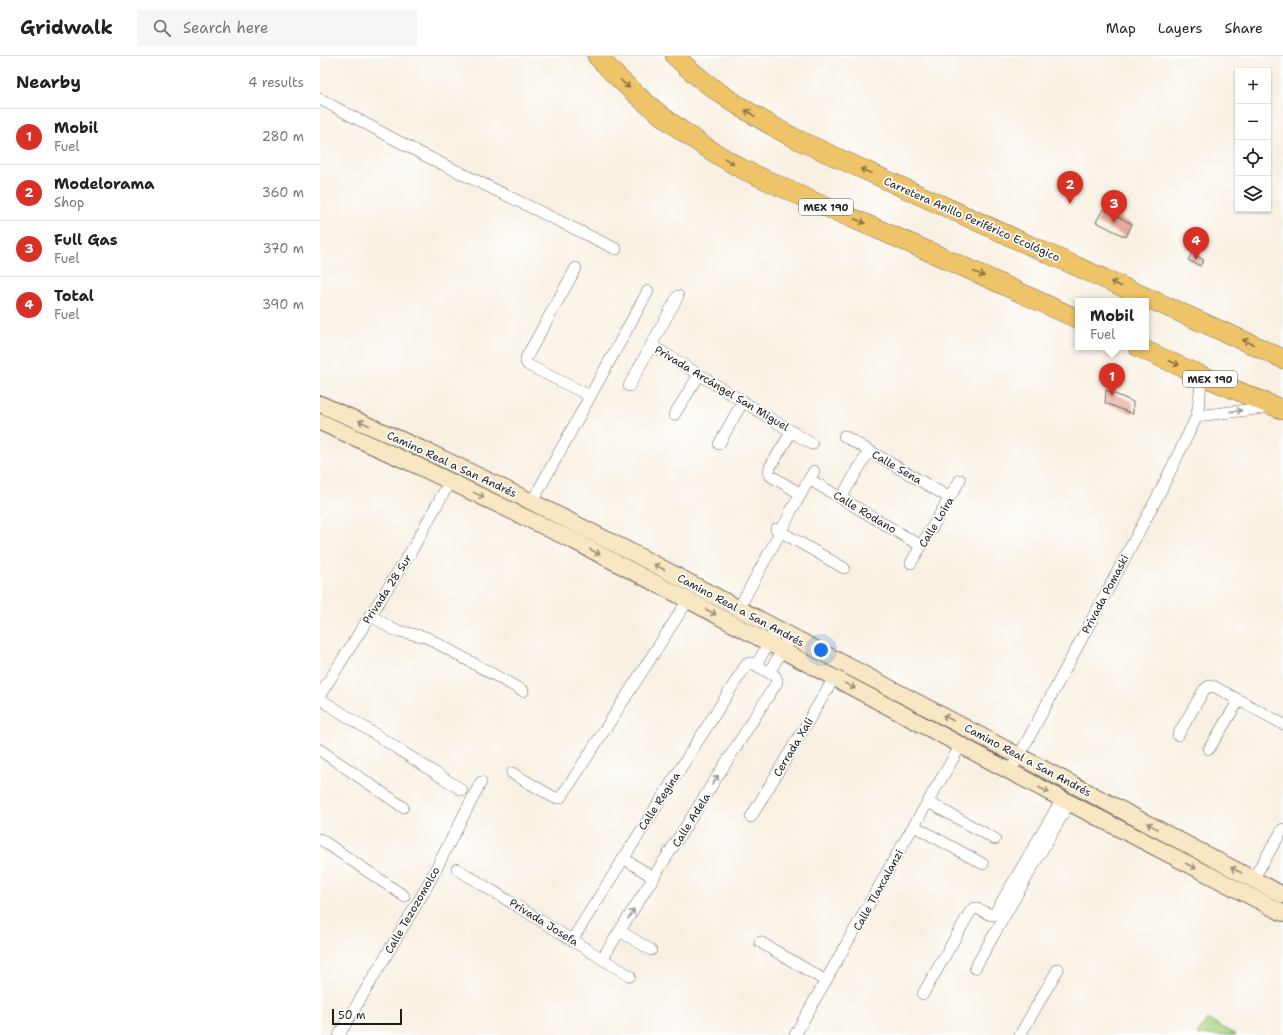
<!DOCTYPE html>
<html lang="en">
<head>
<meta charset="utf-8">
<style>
  :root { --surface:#fff; --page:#f6f6f6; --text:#222; --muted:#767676; --line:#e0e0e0; --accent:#d93025 }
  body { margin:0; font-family:"Shantell Sans",sans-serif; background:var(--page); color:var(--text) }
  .controls { position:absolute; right:12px; top:12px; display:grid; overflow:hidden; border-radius:0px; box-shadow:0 1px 3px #0004 }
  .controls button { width:36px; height:36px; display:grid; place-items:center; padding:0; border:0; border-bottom:1px solid var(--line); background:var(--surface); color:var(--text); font:20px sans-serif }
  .scale { position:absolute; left:12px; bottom:10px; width:70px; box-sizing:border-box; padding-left:4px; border:2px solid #1c1c1c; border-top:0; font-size:11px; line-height:14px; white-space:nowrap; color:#1c1c1c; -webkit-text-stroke:3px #fff; paint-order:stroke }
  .you { position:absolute; left:501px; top:594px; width:14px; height:14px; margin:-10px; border:3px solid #fff; border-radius:50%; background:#1a73e8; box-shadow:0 0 0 6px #1a73e833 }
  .badge { display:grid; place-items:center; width:26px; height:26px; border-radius:50%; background:var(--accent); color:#fff; font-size:13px; font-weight:700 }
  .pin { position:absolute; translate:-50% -33px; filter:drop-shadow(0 1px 2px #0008) }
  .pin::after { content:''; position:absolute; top:21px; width:14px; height:12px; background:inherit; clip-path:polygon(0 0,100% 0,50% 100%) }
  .popup { position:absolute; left:755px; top:242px; width:74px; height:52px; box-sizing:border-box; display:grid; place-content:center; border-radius:0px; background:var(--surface); filter:drop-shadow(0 1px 3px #0005); font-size:13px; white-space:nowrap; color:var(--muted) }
  .popup b { font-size:15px; color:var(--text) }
  .popup::after { content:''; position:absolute; left:50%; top:100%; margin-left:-8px; border:8px solid transparent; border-top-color:var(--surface) }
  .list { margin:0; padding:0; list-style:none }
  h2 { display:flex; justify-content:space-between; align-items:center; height:52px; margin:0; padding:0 16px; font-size:17px }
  h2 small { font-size:13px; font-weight:400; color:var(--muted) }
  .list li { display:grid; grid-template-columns:26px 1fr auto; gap:12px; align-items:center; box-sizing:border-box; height:56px; padding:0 16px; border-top:1px solid var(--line) }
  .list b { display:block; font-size:15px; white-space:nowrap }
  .list p { margin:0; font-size:13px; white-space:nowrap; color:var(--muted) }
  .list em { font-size:13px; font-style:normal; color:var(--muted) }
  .icon { flex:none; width:22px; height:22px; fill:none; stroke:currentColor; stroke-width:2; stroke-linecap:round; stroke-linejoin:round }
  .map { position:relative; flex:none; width:963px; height:979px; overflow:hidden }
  header { display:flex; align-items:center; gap:24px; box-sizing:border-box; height:56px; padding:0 20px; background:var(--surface); border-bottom:1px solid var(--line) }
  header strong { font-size:19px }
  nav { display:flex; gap:22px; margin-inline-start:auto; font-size:14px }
  .search { width:280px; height:36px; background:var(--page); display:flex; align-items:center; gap:10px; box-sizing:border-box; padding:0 14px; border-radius:0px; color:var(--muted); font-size:15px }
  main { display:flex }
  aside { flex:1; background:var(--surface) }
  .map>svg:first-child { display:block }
  .green { fill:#a8d582; stroke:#62784f }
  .building { fill:#e5ab9d }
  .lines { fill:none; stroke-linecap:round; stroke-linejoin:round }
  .minor-casing { stroke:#696661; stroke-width:12 }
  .secondary-casing { stroke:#696661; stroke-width:18 }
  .trunk-casing { stroke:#696661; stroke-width:20 }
  .minor { stroke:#fff; stroke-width:11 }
  .secondary { stroke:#f9e7c3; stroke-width:16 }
  .trunk { stroke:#efc469; stroke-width:19 }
  .oneway { stroke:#867042 }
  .oneway2 { stroke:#999 }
  .oneway3 { stroke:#968c78 }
  .labels { text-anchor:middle; stroke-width:3.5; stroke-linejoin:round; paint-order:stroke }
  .shield { fill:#fff; stroke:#606060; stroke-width:1 }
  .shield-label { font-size:10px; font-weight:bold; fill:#1c1c1c }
  .street-label { font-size:11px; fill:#1c1c1c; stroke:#fff }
</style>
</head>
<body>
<header>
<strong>Gridwalk</strong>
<div class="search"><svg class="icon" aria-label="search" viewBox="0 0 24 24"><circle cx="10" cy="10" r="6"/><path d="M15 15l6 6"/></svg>Search here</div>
<nav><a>Map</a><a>Layers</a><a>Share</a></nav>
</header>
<main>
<aside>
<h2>Nearby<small>4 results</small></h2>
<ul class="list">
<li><span class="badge">1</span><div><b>Mobil</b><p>Fuel</p></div><em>280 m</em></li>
<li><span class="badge">2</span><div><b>Modelorama</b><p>Shop</p></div><em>360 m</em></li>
<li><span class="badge">3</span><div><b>Full Gas</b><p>Fuel</p></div><em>370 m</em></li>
<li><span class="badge">4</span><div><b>Total</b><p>Fuel</p></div><em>390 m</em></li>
</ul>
</aside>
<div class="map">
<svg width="963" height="979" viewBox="0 0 963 979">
  <rect width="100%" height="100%" fill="#fff"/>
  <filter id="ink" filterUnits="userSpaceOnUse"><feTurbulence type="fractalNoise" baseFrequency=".025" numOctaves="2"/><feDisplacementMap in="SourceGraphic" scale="8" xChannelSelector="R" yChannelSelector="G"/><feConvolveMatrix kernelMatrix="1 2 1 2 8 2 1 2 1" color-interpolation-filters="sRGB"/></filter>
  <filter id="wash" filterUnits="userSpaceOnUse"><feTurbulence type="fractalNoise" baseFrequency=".012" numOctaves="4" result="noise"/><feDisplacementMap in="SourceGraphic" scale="16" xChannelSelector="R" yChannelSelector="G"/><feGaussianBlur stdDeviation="0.9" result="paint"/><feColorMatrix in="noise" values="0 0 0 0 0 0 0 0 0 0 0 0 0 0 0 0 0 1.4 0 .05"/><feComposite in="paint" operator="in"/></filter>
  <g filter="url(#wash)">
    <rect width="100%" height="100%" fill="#f8f0e2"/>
    <polygon class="green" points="887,963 916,979 877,979"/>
    <g id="blocks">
      <g class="building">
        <polygon points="783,153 812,168 806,181 776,166"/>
        <polygon points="872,197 884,204 880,210 868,204"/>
        <polygon points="786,334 813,346 813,358 785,347"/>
      </g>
    </g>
  </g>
  <g filter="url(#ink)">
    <use href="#blocks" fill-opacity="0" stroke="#696661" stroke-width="1"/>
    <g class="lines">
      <g class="minor-casing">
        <g id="minor">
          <polyline points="0,43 100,97 296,193"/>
          <polyline points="256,212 206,302 206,306 208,309 270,340"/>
          <polyline points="331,289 492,388"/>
          <polyline points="309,330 358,240"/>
          <polyline points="354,359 379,319"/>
          <polyline points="877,360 952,351"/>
          <polyline points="472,375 450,411 449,416 451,420 481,438"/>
          <polyline points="524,380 630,442"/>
          <polyline points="399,388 423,345"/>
          <polyline points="489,423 601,490"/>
          <polyline points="521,442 549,395"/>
          <polyline points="212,446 328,235"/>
          <polyline points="456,473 524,512"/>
          <polyline points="591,507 640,424"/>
          <polyline points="419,552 468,462 471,455 494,415"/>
          <polyline points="50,559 74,574 106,581 203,635"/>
          <polyline points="436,609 457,573"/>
          <polyline points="449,617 470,580"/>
          <polyline points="0,639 93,492 130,425"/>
          <polyline points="0,643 142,734"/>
          <polyline points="858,679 884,634 889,630 895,631 963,668"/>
          <polyline points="889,693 919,644"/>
          <polyline points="0,694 83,751"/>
          <polyline points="690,715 699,700 839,438 877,360 882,320"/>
          <polyline points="192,717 235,742 240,742 248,731 368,544"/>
          <polyline points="608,746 675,783"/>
          <polyline points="431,761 514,622"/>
          <polyline points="594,770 663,808"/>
          <polyline points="0,783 84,840"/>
          <polyline points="303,802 334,822"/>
          <polyline points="137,813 310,920"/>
          <polyline points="933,823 963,773"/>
          <polyline points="300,875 331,894"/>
          <polyline points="252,884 426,609 429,607 432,607 455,620 457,624 457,626 282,903"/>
          <polyline points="440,886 506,925"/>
          <polyline points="655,912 749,747"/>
          <path d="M603 938 650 856 654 852C661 852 666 859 673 859L675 857 742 743"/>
          <polyline points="19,979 105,834 161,726"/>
          <polyline points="475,979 579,795 641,689"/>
          <polyline points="700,979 738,913"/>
        </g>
      </g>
      <g class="secondary-casing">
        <g id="secondary">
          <polyline points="0,348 113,398 212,446 317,499 963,839"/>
          <polyline points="0,366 98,410 254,485 368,544 742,743 963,857"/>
        </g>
      </g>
      <g class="trunk-casing">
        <g id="trunk">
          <path d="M277 0C318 45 369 83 422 113 433 118 444 123 455 128 493 146 532 162 571 179 634 206 696 235 758 263"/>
          <path d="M355 0C389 34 431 58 472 81L722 195 931 288 963 303"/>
          <polyline points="818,291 873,316 963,354"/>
        </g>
      </g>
      <use href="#minor" class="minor"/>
      <use href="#secondary" class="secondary"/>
      <use href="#trunk" class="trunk"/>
    </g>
    <defs><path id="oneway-shaft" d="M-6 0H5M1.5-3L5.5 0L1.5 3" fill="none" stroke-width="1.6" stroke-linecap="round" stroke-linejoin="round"/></defs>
    <g class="oneway">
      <use href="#oneway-shaft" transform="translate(305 28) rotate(42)"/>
      <use href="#oneway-shaft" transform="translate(430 57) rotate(-146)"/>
      <use href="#oneway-shaft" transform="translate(409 105) rotate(31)"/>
      <use href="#oneway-shaft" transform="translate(546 115) rotate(-156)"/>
      <use href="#oneway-shaft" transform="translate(540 165) rotate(23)"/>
      <use href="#oneway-shaft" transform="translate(659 218) rotate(25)"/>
      <use href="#oneway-shaft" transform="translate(796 228) rotate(-156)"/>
      <use href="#oneway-shaft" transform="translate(928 286) rotate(-156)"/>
      <use href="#oneway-shaft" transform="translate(854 307) rotate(25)"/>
    </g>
    <g class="oneway2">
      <use href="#oneway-shaft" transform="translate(916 355) rotate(-6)"/>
      <use href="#oneway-shaft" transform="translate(395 724) rotate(-58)"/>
      <use href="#oneway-shaft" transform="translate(311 858) rotate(-58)"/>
    </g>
    <g class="oneway3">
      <use href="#oneway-shaft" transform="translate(44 367) rotate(-156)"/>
      <use href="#oneway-shaft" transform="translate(159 439) rotate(26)"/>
      <use href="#oneway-shaft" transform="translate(275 496) rotate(27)"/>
      <use href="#oneway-shaft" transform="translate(339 511) rotate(-152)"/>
      <use href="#oneway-shaft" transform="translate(391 556) rotate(28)"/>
      <use href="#oneway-shaft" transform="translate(530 630) rotate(28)"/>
      <use href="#oneway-shaft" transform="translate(628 662) rotate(-152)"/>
      <use href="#oneway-shaft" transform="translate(724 734) rotate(28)"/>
      <use href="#oneway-shaft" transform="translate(832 770) rotate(-151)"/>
      <use href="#oneway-shaft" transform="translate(871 810) rotate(27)"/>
      <use href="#oneway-shaft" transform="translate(916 814) rotate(-153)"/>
    </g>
  </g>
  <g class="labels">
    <g class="shield">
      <rect x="479" y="143" width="54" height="16" rx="3"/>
      <rect x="863" y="315" width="54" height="16" rx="3"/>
    </g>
    <g class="shield-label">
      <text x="506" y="155">MEX 190</text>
      <text x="890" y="327">MEX 190</text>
    </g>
    <g class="street-label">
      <text transform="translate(652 163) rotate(24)" y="4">Carretera Anillo Periférico Ecológico</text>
      <text transform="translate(402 332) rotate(31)" y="4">Privada Arcángel San Miguel</text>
      <text transform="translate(132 408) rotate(25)" y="4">Camino Real a San Andrés</text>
      <text transform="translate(577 411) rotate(30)" y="4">Calle Sena</text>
      <text transform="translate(545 456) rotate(31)" y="4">Calle Rodano</text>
      <text transform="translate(616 466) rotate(-59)" y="4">Calle Loira</text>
      <text transform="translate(67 533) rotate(-57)" y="4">Privada 28 Sur</text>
      <text transform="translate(785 538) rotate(-62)" y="4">Privada Pomaski</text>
      <text transform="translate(421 554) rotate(28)" y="4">Camino Real a San Andrés</text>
      <text transform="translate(473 691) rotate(-59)" y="4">Cerrada Xali</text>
      <text transform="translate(708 704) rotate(28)" y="4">Camino Real a San Andrés</text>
      <text transform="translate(339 745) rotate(-57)" y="4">Calle Regina</text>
      <text transform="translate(371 764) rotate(-58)" y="4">Calle Adela</text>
      <text transform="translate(558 834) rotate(-61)" y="4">Calle Tlaxcalanzi</text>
      <text transform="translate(92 854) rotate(-60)" y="4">Calle Tezozomolco</text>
      <text transform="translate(224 866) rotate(32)" y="4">Privada Josefa</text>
    </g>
  </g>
</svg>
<div class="controls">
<button>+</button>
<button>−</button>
<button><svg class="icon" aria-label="locate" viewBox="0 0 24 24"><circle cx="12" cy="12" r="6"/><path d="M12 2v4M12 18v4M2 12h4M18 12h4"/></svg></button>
<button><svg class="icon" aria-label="layers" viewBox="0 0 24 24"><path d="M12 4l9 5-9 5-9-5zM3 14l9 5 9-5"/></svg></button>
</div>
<div class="scale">50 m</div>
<div class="you"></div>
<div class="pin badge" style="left:792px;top:340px">1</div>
<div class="popup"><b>Mobil</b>Fuel</div>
<div class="pin badge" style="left:750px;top:148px">2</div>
<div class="pin badge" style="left:794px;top:167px">3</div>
<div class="pin badge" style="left:876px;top:204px">4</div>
</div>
</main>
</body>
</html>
